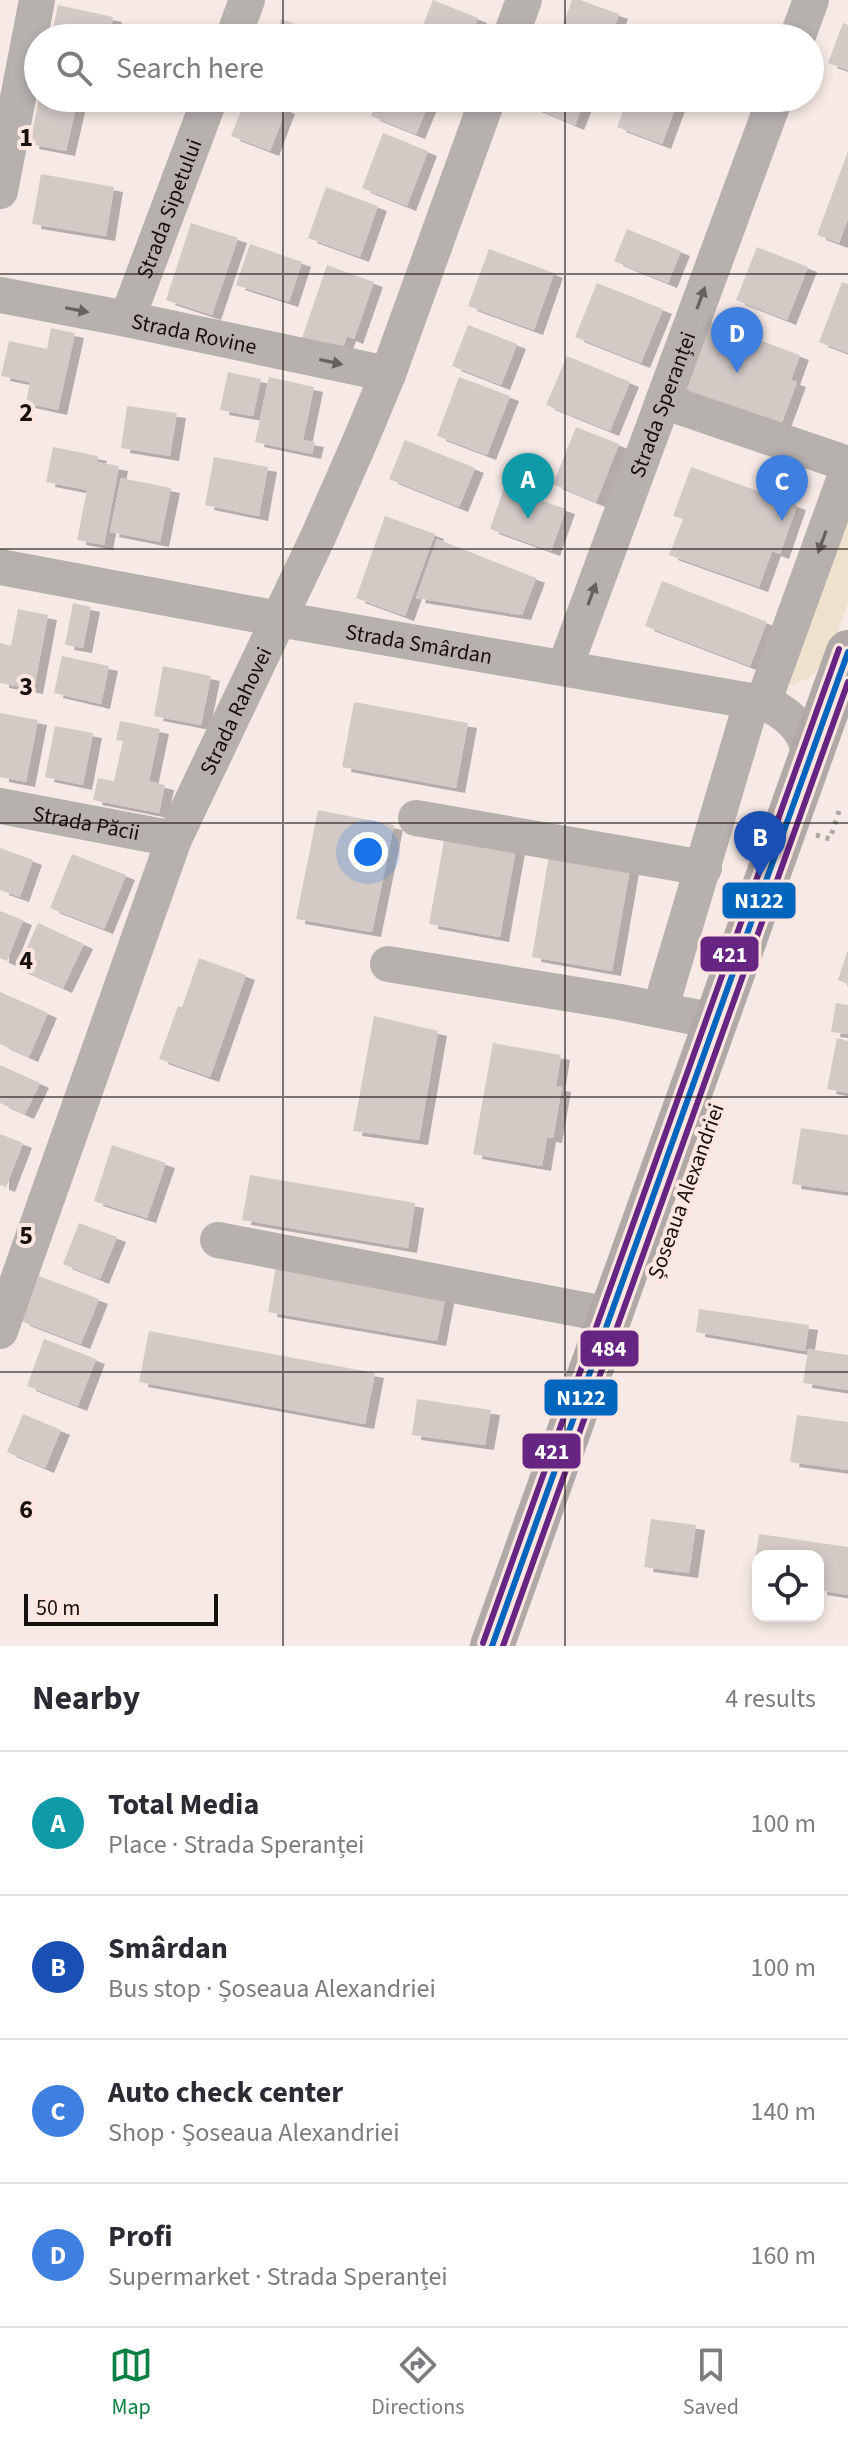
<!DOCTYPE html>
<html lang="en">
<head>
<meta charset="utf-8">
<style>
  :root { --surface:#fff; --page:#f2f2f3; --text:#2b2b33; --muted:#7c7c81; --line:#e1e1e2; --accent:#0b8043 }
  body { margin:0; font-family:"Source Sans 3",sans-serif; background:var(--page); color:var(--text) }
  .controls { position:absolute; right:24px; bottom:24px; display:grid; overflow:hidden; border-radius:16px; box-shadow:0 4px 12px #0003 }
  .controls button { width:72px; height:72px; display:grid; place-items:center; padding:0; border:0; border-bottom:2px solid var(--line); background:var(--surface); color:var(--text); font:40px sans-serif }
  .scale { position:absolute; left:24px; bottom:20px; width:194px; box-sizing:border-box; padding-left:8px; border:4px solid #17100e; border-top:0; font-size:22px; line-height:28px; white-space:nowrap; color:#17100e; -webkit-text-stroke:6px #fde6e0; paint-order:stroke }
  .you { position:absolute; left:368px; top:852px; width:28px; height:28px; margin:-20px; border:6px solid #fff; border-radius:50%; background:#1a73e8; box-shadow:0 0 0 12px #1a73e833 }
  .badge { display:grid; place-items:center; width:52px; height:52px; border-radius:50%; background:var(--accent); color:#fff; font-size:26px; font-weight:700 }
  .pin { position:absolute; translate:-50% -66px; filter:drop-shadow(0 2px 4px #0008) }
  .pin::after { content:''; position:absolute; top:42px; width:28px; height:24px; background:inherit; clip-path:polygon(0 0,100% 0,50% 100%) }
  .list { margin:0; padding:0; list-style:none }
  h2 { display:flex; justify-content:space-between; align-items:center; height:104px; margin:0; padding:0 32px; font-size:34px }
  h2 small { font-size:26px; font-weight:400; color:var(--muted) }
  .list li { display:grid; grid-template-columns:52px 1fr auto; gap:24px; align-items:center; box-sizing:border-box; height:144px; padding:0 32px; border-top:2px solid var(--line) }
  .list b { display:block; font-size:30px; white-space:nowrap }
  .list p { margin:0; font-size:26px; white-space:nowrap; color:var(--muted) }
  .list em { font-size:26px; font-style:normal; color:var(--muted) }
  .icon { flex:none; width:44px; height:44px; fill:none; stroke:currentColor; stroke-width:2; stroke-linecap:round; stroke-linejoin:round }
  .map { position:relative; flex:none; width:848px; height:1646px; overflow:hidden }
  .search { position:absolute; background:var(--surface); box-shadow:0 4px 12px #0003; left:24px; right:24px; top:24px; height:88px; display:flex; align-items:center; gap:20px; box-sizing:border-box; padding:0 28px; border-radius:44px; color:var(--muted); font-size:30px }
  .sheet { height:680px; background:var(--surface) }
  nav { display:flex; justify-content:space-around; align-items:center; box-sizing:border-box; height:112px; border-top:2px solid var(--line); background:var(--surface); font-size:22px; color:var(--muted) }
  nav a { display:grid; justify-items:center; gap:4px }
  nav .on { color:var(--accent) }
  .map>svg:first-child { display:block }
  .green { fill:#eee2cd }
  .building { fill:#d3cac6; filter:url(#shadow) }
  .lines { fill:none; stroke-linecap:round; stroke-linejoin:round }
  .path { stroke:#ada8a7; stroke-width:5; stroke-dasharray:4 6; stroke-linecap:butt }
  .minor { stroke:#b6b0af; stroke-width:36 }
  .major { stroke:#b0a9a7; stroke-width:44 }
  .bus-1-casing { stroke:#fde6e0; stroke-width:12 }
  .bus-2-casing { stroke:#fde6e0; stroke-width:12 }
  .bus-3-casing { stroke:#fde6e0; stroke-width:12 }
  .bus-1 { stroke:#0065bd; stroke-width:6 }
  .bus-2 { stroke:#662483; stroke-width:6 }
  .bus-3 { stroke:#662483; stroke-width:6 }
  .oneway { fill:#66605e }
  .grid { fill:none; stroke:#17100e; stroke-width:2; stroke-opacity:0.55 }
  .labels { text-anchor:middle; stroke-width:8; stroke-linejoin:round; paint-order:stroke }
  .street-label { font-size:22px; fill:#17100e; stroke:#fde6e0 }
  .grid-label { font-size:26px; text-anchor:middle; font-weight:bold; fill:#17100e; stroke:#fde6e0; stroke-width:8; stroke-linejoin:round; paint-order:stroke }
  .line-badge { stroke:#fde6e0; stroke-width:3 }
  .badge-label { font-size:22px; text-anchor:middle; font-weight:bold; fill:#fff }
</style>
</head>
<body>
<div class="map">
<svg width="848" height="1646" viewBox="0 0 848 1646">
  <defs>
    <filter id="shadow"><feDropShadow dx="9" dy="5" stdDeviation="0" flood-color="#0004"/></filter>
  </defs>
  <rect width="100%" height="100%" fill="#f7eae6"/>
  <polygon class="green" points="848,497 848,603 827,659 808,679 785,687"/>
  <g class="building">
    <polygon points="433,0 478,18 470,38 418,38"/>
    <polygon points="572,0 580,0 619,14 611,38 558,38"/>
    <polygon points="58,5 113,17 109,38 51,38"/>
    <polygon points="281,19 333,38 274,38"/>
    <polygon points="843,23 848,25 848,70 828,63"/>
    <polygon points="700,29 721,38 697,38"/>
    <polygon points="39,98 77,103 66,151 30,144"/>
    <polygon points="246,98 258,98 286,109 270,151 231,136"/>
    <polygon points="378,98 431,98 416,134 371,116"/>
    <polygon points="523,98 586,98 575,125 521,102"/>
    <polygon points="628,98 671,98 678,101 662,144 617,127"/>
    <polygon points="383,133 428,151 407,206 362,188"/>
    <polygon points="848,151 848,219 839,243 817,235"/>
    <polygon points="41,174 114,187 106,236 32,224"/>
    <polygon points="326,187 378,206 360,257 308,238"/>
    <polygon points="191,223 238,238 212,315 166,300"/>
    <polygon points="627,229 681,251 668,283 614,261"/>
    <polygon points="250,244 302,262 289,302 236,285"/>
    <polygon points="757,247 808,267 787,320 736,300"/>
    <polygon points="489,249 554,273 534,330 468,306"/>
    <polygon points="327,265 374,282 354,339 347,336 342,351 300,344"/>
    <polygon points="842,282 848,284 848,353 819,342"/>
    <polygon points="597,283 663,309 641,363 575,337"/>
    <polygon points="707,321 800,355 791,380 797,382 777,436 680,395"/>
    <polygon points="468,325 517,344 501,385 452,366"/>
    <polygon points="51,328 75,333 58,410 26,403 30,382 1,376 9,341 47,349"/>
    <polygon points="567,356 630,382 610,431 546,405"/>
    <polygon points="228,372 261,379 253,416 220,410"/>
    <polygon points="269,377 314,387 303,440 315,442 312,454 255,442"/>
    <polygon points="459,377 510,396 487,455 437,436"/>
    <polygon points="127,406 177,413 170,456 121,448"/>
    <polygon points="576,427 619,444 596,502 553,484"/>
    <polygon points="405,440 475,468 459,507 389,479"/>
    <polygon points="53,447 98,456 97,462 119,466 104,545 77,540 87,490 46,482"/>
    <polygon points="214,457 268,467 259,516 205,505"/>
    <polygon points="691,467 797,505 780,554 772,551 759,587 669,555 683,519 673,516"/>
    <polygon points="121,478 171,488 160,542 110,532"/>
    <polygon points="504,488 566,509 551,551 490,529"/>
    <polygon points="385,516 435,534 405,616 356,598"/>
    <polygon points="437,539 536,578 522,615 416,598"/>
    <polygon points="662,581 767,622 750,666 645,626"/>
    <polygon points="73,603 91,607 83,648 65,645"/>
    <polygon points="18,609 48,615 34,689 0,683 0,643 11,646"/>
    <polygon points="62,656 109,666 101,704 54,693"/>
    <polygon points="163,666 211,676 201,725 154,716"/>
    <polygon points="354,702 468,723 456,788 342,767"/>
    <polygon points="0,713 38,720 26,782 0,777"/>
    <polygon points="120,721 160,729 149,781 165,785 159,813 93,800 98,778 114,781 123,741 116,740"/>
    <polygon points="55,726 93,733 83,785 45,777"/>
    <polygon points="318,810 394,825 372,932 296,919"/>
    <polygon points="446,830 517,843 500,937 429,924"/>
    <polygon points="0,848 33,860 20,897 0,890"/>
    <polygon points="550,849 631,863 612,971 532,957"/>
    <polygon points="72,854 126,875 104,929 50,908"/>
    <polygon points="0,911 23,920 7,961 0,958"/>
    <polygon points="38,923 84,944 63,988 18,968"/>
    <polygon points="847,952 848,952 848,984 838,980"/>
    <polygon points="199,958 246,975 210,1077 159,1059 178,1006 182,1007"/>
    <polygon points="0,992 48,1013 29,1057 0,1044"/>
    <polygon points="836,1003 848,1005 848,1034 831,1032"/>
    <polygon points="374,1016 438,1031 419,1140 353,1131"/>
    <polygon points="837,1038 848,1041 848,1093 827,1089"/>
    <polygon points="493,1043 561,1055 556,1086 562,1087 553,1138 547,1137 542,1166 473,1154"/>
    <polygon points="0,1065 40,1083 25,1114 0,1103"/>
    <polygon points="801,1128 848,1135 848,1192 792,1184"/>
    <polygon points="0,1134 23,1143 6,1187 0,1185"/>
    <polygon points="112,1145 166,1163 147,1218 94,1201"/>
    <polygon points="250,1175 415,1203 408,1248 242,1220"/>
    <polygon points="79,1223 117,1237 100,1279 63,1264"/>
    <polygon points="276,1265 446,1294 437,1341 268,1312"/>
    <polygon points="39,1276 99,1299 81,1344 21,1321"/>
    <polygon points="699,1309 809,1325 805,1351 696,1332"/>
    <polygon points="149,1331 375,1373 365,1424 139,1382"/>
    <polygon points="44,1339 96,1359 78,1406 27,1386"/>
    <polygon points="808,1349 848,1355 848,1390 803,1383"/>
    <polygon points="417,1399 491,1410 485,1445 412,1435"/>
    <polygon points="23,1414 61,1430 45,1468 7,1452"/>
    <polygon points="797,1415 848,1422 848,1470 790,1462"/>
    <polygon points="651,1519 696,1525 689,1573 644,1567"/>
    <polygon points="759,1534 848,1547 848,1595 818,1590 818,1556 758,1556 758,1581 752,1580"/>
  </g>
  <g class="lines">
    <polyline class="path" points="816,835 830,839 840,808"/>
    <g class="minor">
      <polyline points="233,38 247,0"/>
      <polyline points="510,38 524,0"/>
      <polyline points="797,38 811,0"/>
      <polyline points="0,191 37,0"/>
      <path id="s1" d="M0 295 127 319 388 374"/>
      <path id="s2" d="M127 319 210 98"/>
      <polyline points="663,401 848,464"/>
      <path id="s3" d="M0 567 279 619 768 704C793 717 806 731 811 759"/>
      <path id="s4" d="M565 667 775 98"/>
      <polyline points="763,703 848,469"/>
      <path id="s5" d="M0 806 174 839"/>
      <polyline points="416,818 704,868"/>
      <polyline points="388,964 620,1002 714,1021"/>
      <polyline points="660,1010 752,701"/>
      <polyline points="218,1240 610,1315"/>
      <path id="s6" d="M0 1331 174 839 318 537 361 439 388 374 488 98"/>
    </g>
    <polyline class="major" points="492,1646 848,652"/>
    <g class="bus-1-casing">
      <polyline id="bus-1" points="492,1646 848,652"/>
    </g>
    <g class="bus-2-casing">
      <polyline id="bus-2" points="503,1646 848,682"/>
    </g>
    <g class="bus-3-casing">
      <polyline id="bus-3" points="483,1643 839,649"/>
    </g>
    <use href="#bus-1" class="bus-1"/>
    <use href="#bus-2" class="bus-2"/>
    <use href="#bus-3" class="bus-3"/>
  </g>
  <defs><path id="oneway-solid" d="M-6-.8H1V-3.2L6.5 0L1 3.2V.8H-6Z" transform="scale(2)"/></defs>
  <g class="oneway">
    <use href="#oneway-solid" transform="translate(701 298) rotate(-70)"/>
    <use href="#oneway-solid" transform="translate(77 310) rotate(11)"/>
    <use href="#oneway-solid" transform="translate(331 362) rotate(12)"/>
    <use href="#oneway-solid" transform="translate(822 542) rotate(110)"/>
    <use href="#oneway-solid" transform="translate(592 594) rotate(-70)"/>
  </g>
  <path class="grid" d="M283 0V38M565 0V38M283 98V1646M565 98V1646M0 274H848M0 549H848M0 823H848M0 1097H848M0 1372H848"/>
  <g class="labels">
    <g class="street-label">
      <text dy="8" stroke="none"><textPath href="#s2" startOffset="118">Strada Sipetului</textPath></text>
      <text dy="8" stroke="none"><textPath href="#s1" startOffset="198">Strada Rovine</textPath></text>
      <text dy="8" stroke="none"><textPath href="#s4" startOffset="280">Strada Speranței</textPath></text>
      <text dy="8" stroke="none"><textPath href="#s3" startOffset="426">Strada Smârdan</textPath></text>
      <text dy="8" stroke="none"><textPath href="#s6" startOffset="664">Strada Rahovei</textPath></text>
      <text dy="8" stroke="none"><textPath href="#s5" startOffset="88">Strada Păcii</textPath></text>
      <text transform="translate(685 1191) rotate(-70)" y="8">Șoseaua Alexandriei</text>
    </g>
  </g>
  <g class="grid-label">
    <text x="26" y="146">1</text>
    <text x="26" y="421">2</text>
    <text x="26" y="695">3</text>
    <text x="26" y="969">4</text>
    <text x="26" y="1244">5</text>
    <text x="26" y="1518">6</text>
  </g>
  <g class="line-badge">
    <rect x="721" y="881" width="76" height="39" rx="8" fill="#0065bd"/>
    <rect x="699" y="935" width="61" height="38" rx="8" fill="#662483"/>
    <rect x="579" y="1329" width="61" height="39" rx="8" fill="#662483"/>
    <rect x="543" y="1378" width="76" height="39" rx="8" fill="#0065bd"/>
    <rect x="521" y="1432" width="61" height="38" rx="8" fill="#662483"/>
  </g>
  <g class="badge-label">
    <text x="759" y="908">N122</text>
    <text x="730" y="962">421</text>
    <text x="609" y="1356">484</text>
    <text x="581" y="1405">N122</text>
    <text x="552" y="1459">421</text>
  </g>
</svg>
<div class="controls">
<button><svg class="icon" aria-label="locate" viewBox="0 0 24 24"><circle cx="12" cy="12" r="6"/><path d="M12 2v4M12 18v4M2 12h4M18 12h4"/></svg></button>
</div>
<div class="scale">50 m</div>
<div class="you"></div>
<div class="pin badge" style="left:528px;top:519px;background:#0f9aa8">A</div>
<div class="pin badge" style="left:760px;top:877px;background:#1a4fb4">B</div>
<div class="pin badge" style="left:782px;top:521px;background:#3f7fe0">C</div>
<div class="pin badge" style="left:737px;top:373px;background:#3f7fe0">D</div>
<div class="search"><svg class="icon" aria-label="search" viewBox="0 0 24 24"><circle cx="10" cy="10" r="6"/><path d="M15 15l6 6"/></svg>Search here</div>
</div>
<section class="sheet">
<h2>Nearby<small>4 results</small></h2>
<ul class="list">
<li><span class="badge" style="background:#0f9aa8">A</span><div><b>Total Media</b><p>Place · Strada Speranței</p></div><em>100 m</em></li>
<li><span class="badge" style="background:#1a4fb4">B</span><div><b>Smârdan</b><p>Bus stop · Șoseaua Alexandriei</p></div><em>100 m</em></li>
<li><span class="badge" style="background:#3f7fe0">C</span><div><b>Auto check center</b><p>Shop · Șoseaua Alexandriei</p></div><em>140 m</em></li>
<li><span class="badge" style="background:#3f7fe0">D</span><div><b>Profi</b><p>Supermarket · Strada Speranței</p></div><em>160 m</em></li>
</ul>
</section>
<nav>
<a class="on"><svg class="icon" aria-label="map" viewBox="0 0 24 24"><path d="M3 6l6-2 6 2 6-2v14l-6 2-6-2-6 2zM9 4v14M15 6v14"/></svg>Map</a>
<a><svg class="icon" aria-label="directions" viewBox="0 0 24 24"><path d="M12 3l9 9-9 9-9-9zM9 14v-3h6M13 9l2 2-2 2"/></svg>Directions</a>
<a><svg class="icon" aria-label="saved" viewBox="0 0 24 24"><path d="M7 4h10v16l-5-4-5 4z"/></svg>Saved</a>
</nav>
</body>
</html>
